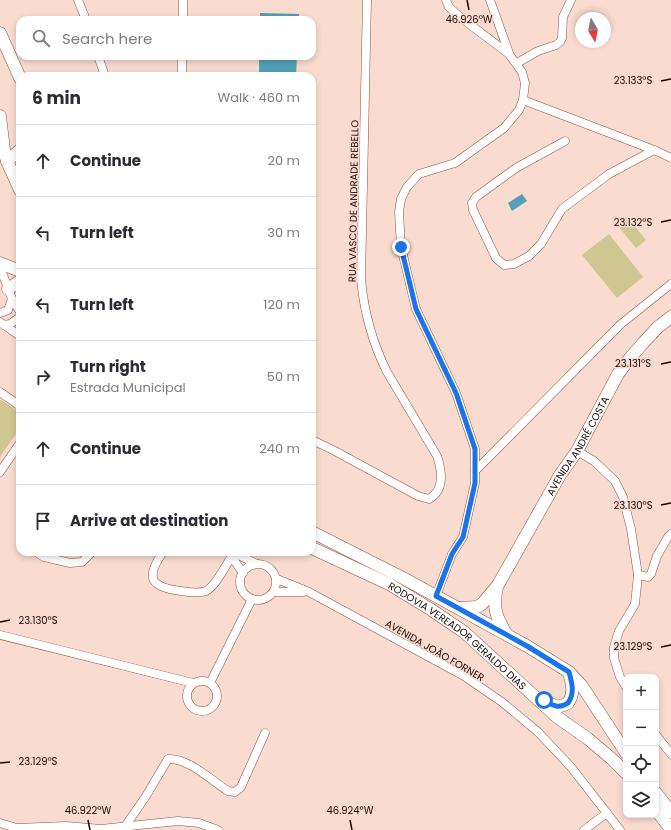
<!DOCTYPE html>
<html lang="en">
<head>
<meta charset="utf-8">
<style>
  :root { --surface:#fff; --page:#f2f2f3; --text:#2b2b33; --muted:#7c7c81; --line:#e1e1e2 }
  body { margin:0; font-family:Poppins,sans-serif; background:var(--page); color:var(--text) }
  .controls { position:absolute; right:12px; bottom:12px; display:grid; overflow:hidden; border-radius:8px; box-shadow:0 2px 6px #0003 }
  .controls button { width:36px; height:36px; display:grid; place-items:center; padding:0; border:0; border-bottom:1px solid var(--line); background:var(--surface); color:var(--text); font:20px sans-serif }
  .compass { position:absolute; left:575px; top:12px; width:36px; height:36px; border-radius:50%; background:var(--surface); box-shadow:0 2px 6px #0003; rotate:170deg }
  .stop { position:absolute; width:12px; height:12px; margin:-9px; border:3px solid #1a73e8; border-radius:50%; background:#fff }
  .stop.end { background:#1a73e8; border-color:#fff; box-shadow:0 1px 4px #0008 }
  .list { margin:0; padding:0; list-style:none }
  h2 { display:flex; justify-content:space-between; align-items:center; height:52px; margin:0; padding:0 16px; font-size:17px }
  h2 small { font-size:13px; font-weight:400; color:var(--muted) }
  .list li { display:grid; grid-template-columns:26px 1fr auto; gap:12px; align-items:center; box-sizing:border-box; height:72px; padding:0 16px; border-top:1px solid var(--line) }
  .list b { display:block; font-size:15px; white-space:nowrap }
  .list p { margin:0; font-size:13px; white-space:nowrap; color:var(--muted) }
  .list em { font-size:13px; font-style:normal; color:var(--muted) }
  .icon { flex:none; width:22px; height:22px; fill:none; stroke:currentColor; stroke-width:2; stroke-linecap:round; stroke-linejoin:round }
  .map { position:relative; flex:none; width:671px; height:830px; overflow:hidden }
  .search { position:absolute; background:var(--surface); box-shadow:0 2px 6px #0003; left:16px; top:16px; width:300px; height:44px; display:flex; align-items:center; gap:10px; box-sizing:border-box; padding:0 14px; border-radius:12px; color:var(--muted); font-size:15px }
  .panel { position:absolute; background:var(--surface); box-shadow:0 2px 6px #0003; left:16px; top:72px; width:300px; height:484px; border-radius:12px }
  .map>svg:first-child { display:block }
  .green { fill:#cfc691 }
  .water { fill:#53a0b7 }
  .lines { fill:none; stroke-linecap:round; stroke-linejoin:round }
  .minor-casing { stroke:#92533c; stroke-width:9 }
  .primary-casing { stroke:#92533c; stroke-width:13 }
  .minor { stroke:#fff; stroke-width:8 }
  .primary { stroke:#fff; stroke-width:12 }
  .route { stroke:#1a73e8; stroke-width:5 }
  .ticks { fill:none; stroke:#1b0400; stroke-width:1.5 }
  .labels { text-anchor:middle; stroke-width:3; stroke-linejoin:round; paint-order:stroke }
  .street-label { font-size:10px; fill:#1b0400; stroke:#f9dbd0 }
  .ticks-label { font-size:10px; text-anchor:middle; fill:#1b0400; stroke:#f9dbd0; stroke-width:3; stroke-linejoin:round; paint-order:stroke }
</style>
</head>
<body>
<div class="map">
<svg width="671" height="830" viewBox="0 0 671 830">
  <rect width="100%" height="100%" fill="#f9dbd0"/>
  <g class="green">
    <polygon points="628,218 646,240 636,248 618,226"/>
    <polygon points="609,234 643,277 617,298 582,255"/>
    <polygon points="0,399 20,413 20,428 0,457"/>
  </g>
  <g class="water">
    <polygon points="260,13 299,14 299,20 260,20"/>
    <polygon points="259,56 297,56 296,76 259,76"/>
    <polygon points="522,194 527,201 512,211 508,203"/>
  </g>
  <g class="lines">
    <g class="minor-casing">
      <g id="minor">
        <polyline points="78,0 86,20"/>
        <polyline points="183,0 183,20"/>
        <polyline points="490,0 509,53"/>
        <polyline points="98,56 105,76"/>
        <polyline points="517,63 538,51 556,45 560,42 562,38 563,17 571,0"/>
        <polyline points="182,76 182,56"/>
        <polyline points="523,100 654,150 671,158"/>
        <polyline points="565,141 516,168 476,197 472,203 473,210 496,258 504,265 514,264 529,256 541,244 562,209 609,174 654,150"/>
        <polyline points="0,267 12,299 20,312"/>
        <polyline points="0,313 8,310 12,299"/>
        <polyline points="0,322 20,336"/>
        <polyline points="4,325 10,324 20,317"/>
        <polyline points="0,392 20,406"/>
        <path d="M312 440 333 450 418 496 429 499C445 490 442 471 437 456L387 372C372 342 364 312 361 279L367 0"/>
        <polyline points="577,451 594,461 615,481 623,497 631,529 638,575 635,604 619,631 614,647 614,658 620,677 626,687"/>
        <polyline points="475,471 621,324 671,284"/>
        <polyline points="0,472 20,443"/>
        <polyline points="36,552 44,557 70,563 82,562 92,552"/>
        <path d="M163 552C145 578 150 587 181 591 189 592 198 594 206 591 216 586 225 566 232 556"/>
        <polyline points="232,552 257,564"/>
        <polyline points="229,553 243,573"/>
        <circle cx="258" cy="582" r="18"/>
        <polyline points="638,575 648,577 651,574 657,556 668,537 671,534"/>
        <polyline points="277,579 309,592 464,676 502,702 538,732 571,767 620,830"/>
        <polyline points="274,592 303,592"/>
        <polyline points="436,596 452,554 463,537 475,483 475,449 456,393 416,309 401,247 399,212 401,199 407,187 419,174 455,163 504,128 519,110 523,100 525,83 522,72 509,54 460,17 449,7 446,0"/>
        <polyline points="0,635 193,683"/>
        <circle cx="202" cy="696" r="15"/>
        <polyline points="210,683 252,599"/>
        <polyline points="656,735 671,754"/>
        <polyline points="0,823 17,828 66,826 101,829 178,821 199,823 218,830"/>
        <path d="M124 828 146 796 168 759C187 757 212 781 228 791L235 792 241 787 265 733"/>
        <polyline points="584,830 607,813"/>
      </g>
    </g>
    <g class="primary-casing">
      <g id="primary">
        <polyline points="0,33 20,78"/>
        <polyline points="0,116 4,150 7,161 20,190"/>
        <polyline points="7,161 20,150"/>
        <polyline points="0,263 20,271"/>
        <polyline points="8,289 20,281"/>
        <polyline points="312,532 403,578 527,646 569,672 582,686 626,753"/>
        <path id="s1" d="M312 548 389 584 430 609 464 632 557 717 587 738 612 759 626 773"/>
        <path d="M497 587C493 606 495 616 506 633"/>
        <path id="s2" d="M459 608 477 607 482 604 498 585 560 475 577 451 618 374 630 358 644 342 658 327 671 317"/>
        <path d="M544 700C553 706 558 709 568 703 575 693 572 684 569 673"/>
        <polyline points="656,793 671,812"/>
        <polyline points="656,810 671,829"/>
      </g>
    </g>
    <use href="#minor" class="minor"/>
    <use href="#primary" class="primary"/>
  </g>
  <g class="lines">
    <path class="route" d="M401 247 416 309 456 393 475 449V483L463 537 452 554 436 596 527 646 569 672C572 683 575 693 568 703 559 709 553 706 544 700"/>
  </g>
  <path class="ticks" d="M467 0 469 10M661 81 671 79M661 222 671 220M661 364 671 362M661 505 671 503M0 622 10 620M661 647 671 645M0 763 10 762M88 820 90 830M350 820 352 830"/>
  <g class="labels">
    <g class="street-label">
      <text transform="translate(353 201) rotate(-89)" y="4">RUA VASCO DE ANDRADE REBELLO</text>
      <text dy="4" stroke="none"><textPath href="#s2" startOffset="209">AVENIDA ANDRÉ COSTA</textPath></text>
      <text dy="4" stroke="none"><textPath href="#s1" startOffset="171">RODOVIA VEREADOR GERALDO DIAS</textPath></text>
      <text transform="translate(435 650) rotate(30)" y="4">AVENIDA JOÃO FORNER</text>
    </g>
  </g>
  <g class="ticks-label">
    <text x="469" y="23">46.926°W</text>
    <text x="633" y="84">23.133°S</text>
    <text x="633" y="226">23.132°S</text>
    <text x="633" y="367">23.131°S</text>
    <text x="633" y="509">23.130°S</text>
    <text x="38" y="624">23.130°S</text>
    <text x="633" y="650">23.129°S</text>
    <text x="38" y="765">23.129°S</text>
    <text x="88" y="814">46.922°W</text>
    <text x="350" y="814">46.924°W</text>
  </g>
</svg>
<div class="controls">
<button>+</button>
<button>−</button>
<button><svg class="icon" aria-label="locate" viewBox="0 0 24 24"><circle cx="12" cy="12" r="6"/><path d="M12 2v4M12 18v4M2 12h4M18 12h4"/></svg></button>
<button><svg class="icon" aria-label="layers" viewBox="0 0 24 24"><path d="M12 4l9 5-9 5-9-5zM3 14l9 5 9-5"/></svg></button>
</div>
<svg class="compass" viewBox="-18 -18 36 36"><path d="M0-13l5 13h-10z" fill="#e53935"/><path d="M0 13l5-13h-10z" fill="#7c7c81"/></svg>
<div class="stop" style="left:544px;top:700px"></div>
<div class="stop end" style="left:401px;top:247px"></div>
<div class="search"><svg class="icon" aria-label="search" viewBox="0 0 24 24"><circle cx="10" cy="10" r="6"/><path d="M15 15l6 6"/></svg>Search here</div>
<section class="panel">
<h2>6 min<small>Walk · 460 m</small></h2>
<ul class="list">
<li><svg class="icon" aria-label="ahead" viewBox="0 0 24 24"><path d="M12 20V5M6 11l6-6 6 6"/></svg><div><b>Continue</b></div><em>20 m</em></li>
<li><svg class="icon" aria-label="left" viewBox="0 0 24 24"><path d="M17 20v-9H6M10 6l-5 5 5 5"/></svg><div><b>Turn left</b></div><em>30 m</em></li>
<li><svg class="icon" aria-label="left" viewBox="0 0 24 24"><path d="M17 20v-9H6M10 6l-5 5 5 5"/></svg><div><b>Turn left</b></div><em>120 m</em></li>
<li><svg class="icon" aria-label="right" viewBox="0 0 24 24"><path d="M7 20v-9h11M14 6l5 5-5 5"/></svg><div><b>Turn right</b><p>Estrada Municipal</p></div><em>50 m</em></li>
<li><svg class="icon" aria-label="ahead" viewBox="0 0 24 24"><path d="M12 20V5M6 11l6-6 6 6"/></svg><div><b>Continue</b></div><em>240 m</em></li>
<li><svg class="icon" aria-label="arrive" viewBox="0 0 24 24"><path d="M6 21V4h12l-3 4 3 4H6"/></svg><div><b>Arrive at destination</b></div></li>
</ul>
</section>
</div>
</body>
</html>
